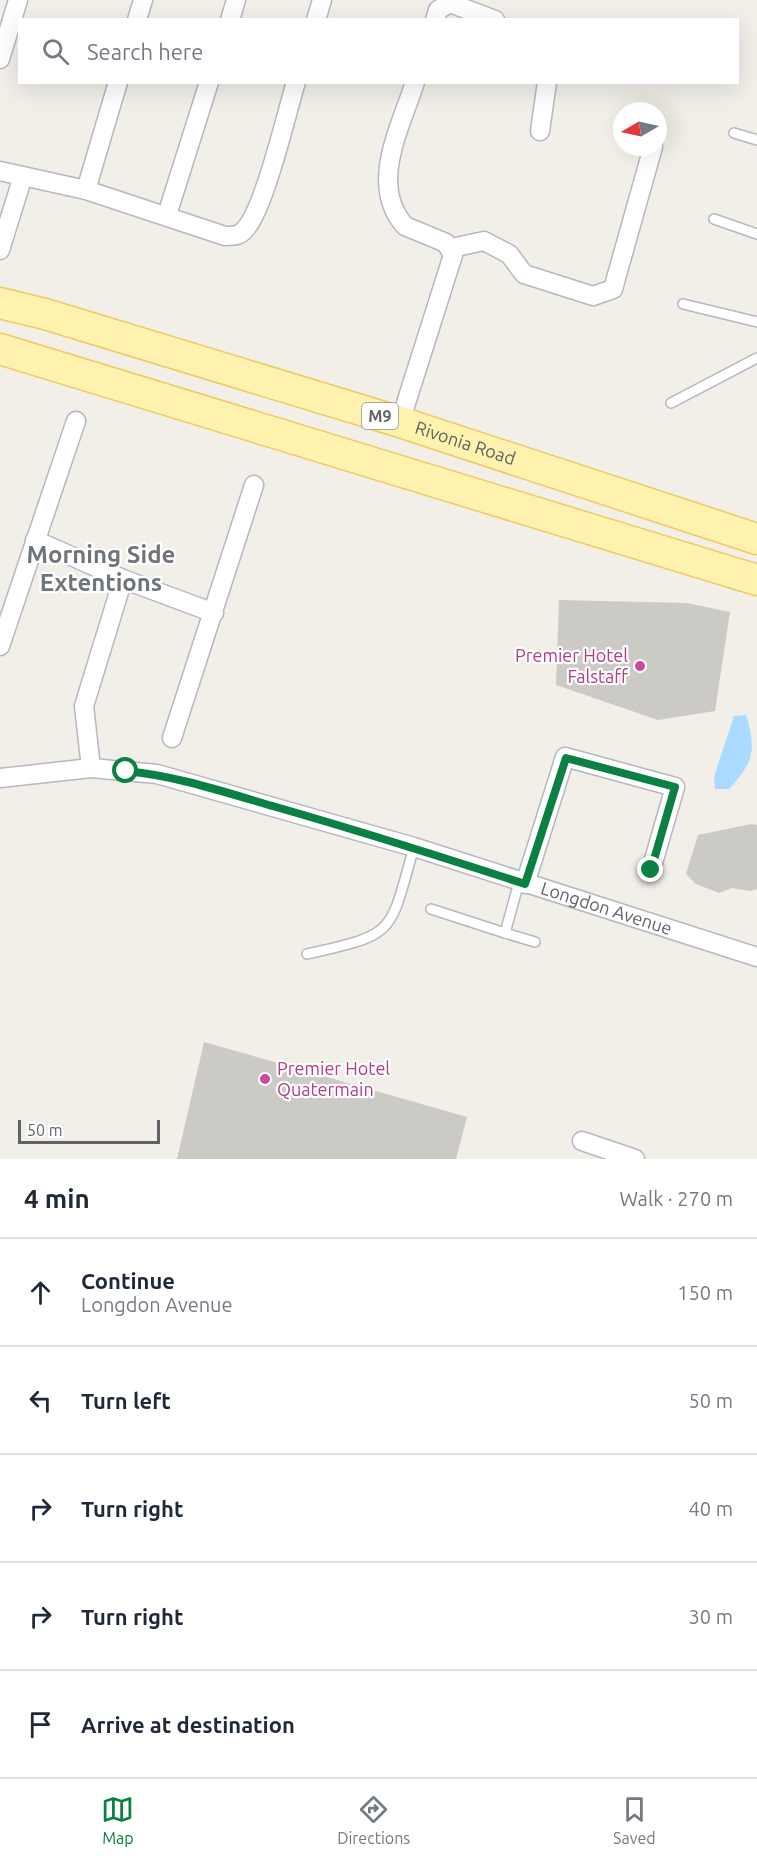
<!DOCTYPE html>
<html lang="en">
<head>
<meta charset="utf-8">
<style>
  :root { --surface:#fff; --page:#f6f6f7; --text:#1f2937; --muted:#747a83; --line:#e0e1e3; --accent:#0b8043 }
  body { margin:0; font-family:Ubuntu,sans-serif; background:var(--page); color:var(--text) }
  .compass { position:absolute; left:613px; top:102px; width:54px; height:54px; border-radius:50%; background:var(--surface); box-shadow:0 6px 24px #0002; rotate:261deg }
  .scale { position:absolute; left:18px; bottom:15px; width:142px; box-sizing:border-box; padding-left:6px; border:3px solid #5f6368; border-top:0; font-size:16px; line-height:21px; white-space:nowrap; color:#5f6368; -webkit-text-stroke:4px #fff; paint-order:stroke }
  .stop { position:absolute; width:18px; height:18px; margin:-14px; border:4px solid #0b8043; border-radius:50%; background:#fff }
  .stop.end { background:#0b8043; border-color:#fff; box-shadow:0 2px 6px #0008 }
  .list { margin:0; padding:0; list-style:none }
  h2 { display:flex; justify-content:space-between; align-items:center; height:78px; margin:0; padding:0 24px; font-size:26px }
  h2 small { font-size:20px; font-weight:400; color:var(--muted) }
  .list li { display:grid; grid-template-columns:39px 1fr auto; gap:18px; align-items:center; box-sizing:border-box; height:108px; padding:0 24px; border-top:2px solid var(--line) }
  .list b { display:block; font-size:22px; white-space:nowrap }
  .list p { margin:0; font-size:20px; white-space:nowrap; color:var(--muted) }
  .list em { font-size:20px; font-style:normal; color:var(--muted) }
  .icon { flex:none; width:33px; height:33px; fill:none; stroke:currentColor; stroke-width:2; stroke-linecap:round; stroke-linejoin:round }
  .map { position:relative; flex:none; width:757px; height:1159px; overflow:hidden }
  .search { position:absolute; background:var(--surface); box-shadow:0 6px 24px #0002; left:18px; right:18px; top:18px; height:66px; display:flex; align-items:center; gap:15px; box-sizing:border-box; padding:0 21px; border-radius:0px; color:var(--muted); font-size:22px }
  .sheet { height:618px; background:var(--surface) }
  nav { display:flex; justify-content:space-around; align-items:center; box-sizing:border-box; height:84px; border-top:2px solid var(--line); background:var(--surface); font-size:16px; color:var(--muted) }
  nav a { display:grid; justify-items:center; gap:3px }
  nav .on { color:var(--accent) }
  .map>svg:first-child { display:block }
  .water { fill:#aadaff }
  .building { fill:#cccac5 }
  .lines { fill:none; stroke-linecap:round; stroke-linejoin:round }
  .lane-casing { stroke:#b5b8bc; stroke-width:12 }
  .street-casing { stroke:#b5b8bc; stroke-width:21 }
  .primary-casing { stroke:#f2c960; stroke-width:33 }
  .lane { stroke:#fff; stroke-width:9 }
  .street { stroke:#fff; stroke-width:18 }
  .primary { stroke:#fff2af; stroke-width:30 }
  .route { stroke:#0b8043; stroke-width:8 }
  .hotel-dot { fill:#d1479c; stroke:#fff; stroke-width:2 }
  .labels { text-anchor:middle; stroke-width:4.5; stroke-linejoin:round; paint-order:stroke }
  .shield { fill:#fff; stroke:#8f9295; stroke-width:1.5 }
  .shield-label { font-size:16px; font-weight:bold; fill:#5f6368 }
  .street-label { font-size:18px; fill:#5f6368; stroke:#fff }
  .hotel-label { font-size:18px; fill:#b23c85; stroke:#fff; text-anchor:end }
  .district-label { font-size:24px; font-weight:bold; fill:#70757a; stroke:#fff }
</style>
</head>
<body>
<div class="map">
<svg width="757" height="1159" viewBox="0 0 757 1159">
  <rect width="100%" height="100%" fill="#f1efe8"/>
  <path class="water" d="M746 715C757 750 753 763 729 789H715L714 777 734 716Z"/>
  <g class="building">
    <polygon points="559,600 687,603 730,612 715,711 658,720 556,685"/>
    <polygon points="751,824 757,825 757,889 750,891 732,888 719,893 696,884 686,874 698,835"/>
    <polygon points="204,1042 467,1117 456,1159 177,1159"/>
  </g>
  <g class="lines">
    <g class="lane-casing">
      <g id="lane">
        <polyline points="734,133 757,140"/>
        <polyline points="714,219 757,234"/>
        <polyline points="683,304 757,322"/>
        <polyline points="671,403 757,358"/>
        <polyline points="431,909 505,933 519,882"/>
        <polyline points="505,933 535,942"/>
        <path d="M307 954C398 934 389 934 414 847"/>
      </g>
    </g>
    <g class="street-casing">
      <g id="street">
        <polyline points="137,20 143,0"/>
        <polyline points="230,20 236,0"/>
        <polyline points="316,20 322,0"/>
        <polyline points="435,20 438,10 450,3 495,20"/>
        <polyline points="0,59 18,0"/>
        <polyline points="540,131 547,82"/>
        <path d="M0 171 86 190 225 236C235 236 240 236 246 228 265 206 286 115 296 82"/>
        <polyline points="86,190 118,82"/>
        <polyline points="167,215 209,82"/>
        <polyline points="451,248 484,241 509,254 524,274 593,296 613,289 653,147"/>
        <polyline points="0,250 23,176"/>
        <path d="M400 422 453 255 446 243 405 226C368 185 401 127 415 82"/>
        <polyline points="35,540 123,579 84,706 91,768"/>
        <polyline points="123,579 214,613"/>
        <polyline points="0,646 76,421"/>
        <polyline points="172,738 254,485"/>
        <path id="s1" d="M0 778 91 768 157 774 414 847 757 957"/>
        <polyline points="525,884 565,757 675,787 651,870"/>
        <polyline points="582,1141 635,1159"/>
      </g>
    </g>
    <g class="primary-casing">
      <g id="primary">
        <path id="s2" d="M0 303 45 314 400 422 757 539"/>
        <polyline points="0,349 757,580"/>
      </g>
    </g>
    <use href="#lane" class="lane"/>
    <use href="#street" class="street"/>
    <use href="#primary" class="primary"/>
  </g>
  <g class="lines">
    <path class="route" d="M126 771C178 776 227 793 276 807 360 831 442 857 525 884L566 758 675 787 651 870"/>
  </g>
  <g class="hotel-dot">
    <circle cx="640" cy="666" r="6"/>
    <circle cx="265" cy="1079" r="6"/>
  </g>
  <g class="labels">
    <rect class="shield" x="362" y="403" width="36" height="26" rx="4.5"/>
    <g class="shield-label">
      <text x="380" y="422">M9</text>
    </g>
    <g class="street-label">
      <text dy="6" stroke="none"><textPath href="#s2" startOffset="486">Rivonia Road</textPath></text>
      <text dy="6" stroke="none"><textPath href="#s1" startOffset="627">Longdon Avenue</textPath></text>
    </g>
    <g class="hotel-label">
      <text x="628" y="662">Premier Hotel<tspan x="628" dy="21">Falstaff</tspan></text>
      <text x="277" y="1075" text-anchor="start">Premier Hotel<tspan x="277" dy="21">Quatermain</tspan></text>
    </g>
    <g class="district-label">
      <text x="101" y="563">Morning Side<tspan x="101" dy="28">Extentions</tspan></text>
    </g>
  </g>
</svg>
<svg class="compass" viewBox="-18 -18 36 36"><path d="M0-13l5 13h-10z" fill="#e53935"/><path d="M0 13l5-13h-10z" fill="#747a83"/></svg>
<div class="scale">50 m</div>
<div class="stop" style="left:126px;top:771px"></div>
<div class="stop end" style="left:651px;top:870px"></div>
<div class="search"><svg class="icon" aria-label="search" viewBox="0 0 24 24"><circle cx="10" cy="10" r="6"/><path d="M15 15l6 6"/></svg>Search here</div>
</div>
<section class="sheet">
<h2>4 min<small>Walk · 270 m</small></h2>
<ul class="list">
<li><svg class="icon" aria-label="ahead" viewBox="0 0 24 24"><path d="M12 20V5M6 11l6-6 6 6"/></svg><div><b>Continue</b><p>Longdon Avenue</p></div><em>150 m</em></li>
<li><svg class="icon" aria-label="left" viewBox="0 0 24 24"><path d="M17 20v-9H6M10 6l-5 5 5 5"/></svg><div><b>Turn left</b></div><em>50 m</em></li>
<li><svg class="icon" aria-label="right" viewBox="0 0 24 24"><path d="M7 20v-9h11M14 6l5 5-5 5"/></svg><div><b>Turn right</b></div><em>40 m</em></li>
<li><svg class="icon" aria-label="right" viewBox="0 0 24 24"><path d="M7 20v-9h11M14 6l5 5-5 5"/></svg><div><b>Turn right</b></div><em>30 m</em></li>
<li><svg class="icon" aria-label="arrive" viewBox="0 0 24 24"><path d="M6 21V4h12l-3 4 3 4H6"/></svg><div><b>Arrive at destination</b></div></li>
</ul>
</section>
<nav>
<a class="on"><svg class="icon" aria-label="map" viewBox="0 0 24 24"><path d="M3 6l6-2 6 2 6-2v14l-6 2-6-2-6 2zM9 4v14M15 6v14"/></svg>Map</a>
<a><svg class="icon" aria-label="directions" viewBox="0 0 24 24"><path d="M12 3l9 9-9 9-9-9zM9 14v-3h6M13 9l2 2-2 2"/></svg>Directions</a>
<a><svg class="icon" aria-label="saved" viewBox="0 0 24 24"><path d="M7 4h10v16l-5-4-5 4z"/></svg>Saved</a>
</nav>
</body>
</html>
